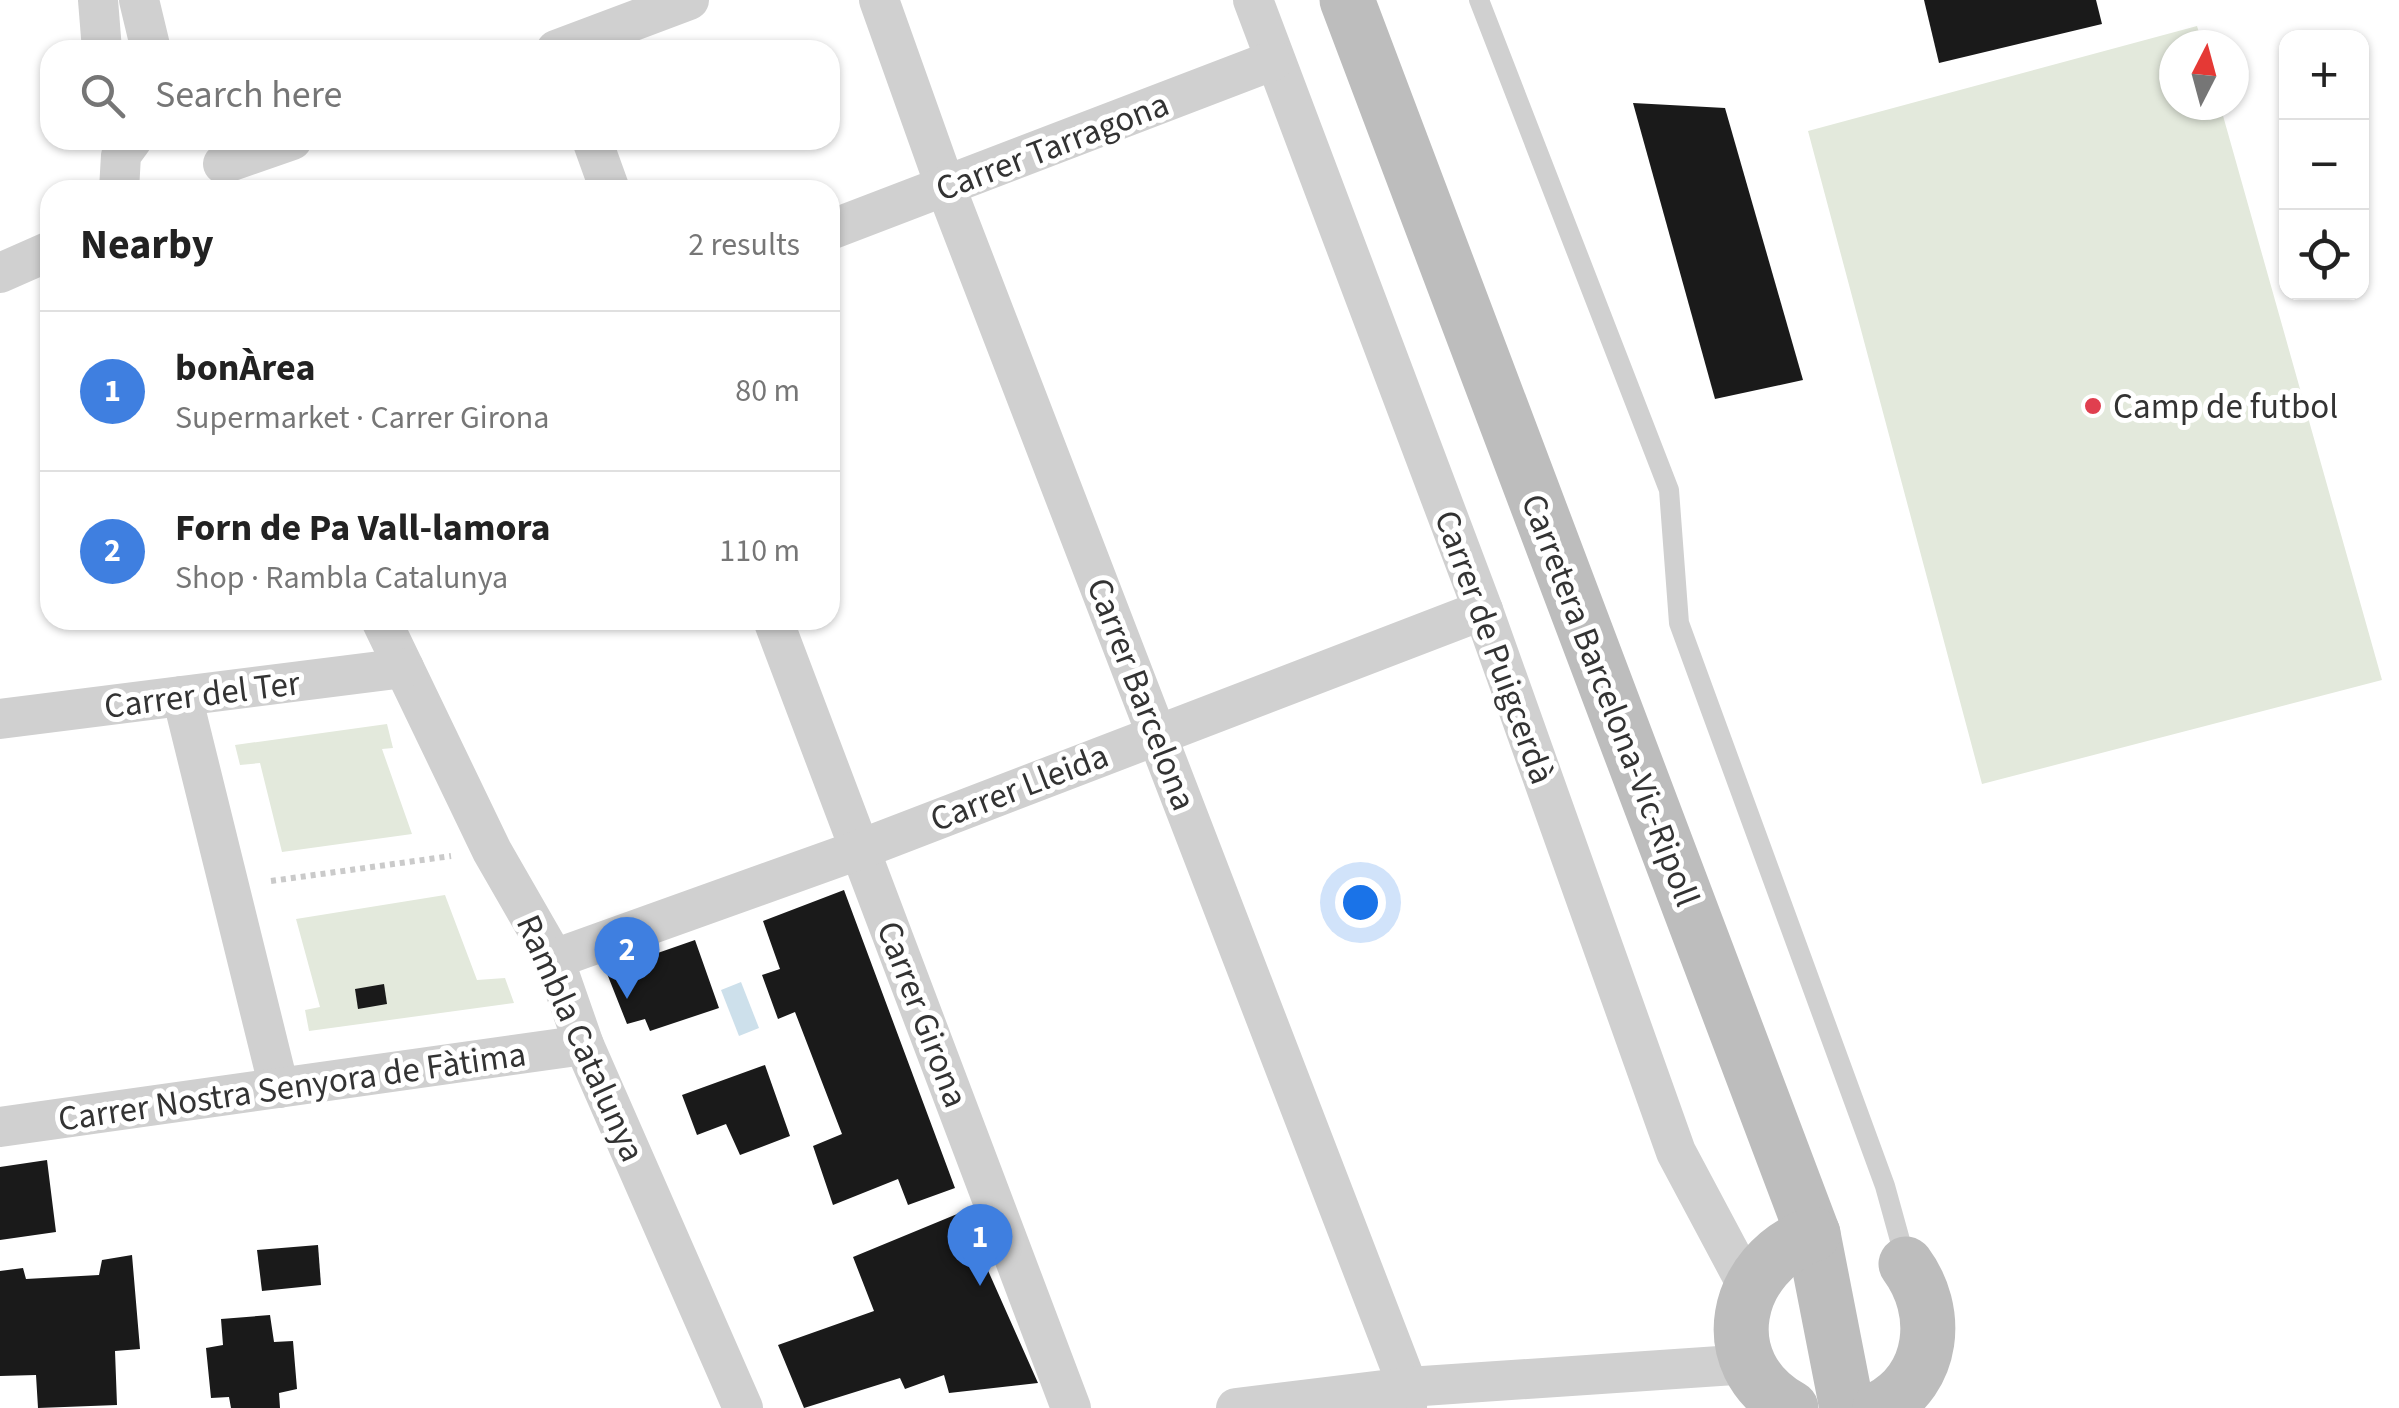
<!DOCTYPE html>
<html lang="en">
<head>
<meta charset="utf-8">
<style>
  :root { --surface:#fff; --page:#f2f2f2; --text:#222; --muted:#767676; --line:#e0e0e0; --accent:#ea580c }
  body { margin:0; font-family:"Source Sans 3",sans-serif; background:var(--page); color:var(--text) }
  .controls { position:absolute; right:30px; top:30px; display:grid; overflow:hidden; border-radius:20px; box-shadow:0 2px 8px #0004 }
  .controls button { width:90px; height:90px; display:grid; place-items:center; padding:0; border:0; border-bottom:2px solid var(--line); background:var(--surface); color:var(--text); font:50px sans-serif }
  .compass { position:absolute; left:2159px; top:30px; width:90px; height:90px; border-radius:50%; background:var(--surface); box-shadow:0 2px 8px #0004; rotate:6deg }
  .you { position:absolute; left:1360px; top:902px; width:35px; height:35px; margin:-25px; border:8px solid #fff; border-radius:50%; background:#1a73e8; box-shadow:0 0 0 15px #1a73e833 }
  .badge { display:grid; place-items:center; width:65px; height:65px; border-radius:50%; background:var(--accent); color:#fff; font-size:32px; font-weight:700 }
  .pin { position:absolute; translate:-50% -82px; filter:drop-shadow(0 2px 5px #0008) }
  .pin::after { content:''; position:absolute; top:52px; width:35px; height:30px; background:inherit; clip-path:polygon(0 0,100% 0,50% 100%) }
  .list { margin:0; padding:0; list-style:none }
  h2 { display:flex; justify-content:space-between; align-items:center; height:130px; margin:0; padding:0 40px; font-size:42px }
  h2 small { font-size:32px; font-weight:400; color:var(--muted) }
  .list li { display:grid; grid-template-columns:65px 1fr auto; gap:30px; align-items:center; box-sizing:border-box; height:160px; padding:0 40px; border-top:2px solid var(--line) }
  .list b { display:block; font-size:38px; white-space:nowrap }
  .list p { margin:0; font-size:32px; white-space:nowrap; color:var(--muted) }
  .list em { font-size:32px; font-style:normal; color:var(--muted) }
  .icon { flex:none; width:55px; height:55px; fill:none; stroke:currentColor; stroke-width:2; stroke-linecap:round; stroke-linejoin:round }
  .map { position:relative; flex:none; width:2399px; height:1408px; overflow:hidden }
  .search { position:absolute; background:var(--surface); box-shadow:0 2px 8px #0004; left:40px; top:40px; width:800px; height:110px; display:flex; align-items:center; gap:25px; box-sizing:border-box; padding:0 35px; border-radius:30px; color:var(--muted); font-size:38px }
  .panel { position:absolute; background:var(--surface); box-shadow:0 2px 8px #0004; left:40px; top:180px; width:800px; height:450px; border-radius:30px }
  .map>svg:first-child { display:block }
  .green { fill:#e3e9dc }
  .water { fill:#cde0eb }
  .building { fill:#1a1a1a }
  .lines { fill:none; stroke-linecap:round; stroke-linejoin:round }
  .path { stroke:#cacaca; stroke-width:6; stroke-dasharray:5 5; stroke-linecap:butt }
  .lane { stroke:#d0d0d0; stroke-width:20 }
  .street { stroke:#d0d0d0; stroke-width:40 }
  .secondary { stroke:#bdbdbd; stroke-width:55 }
  .poi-dot { fill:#e03f4f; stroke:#fff; stroke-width:4 }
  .labels { text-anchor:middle; stroke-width:10; stroke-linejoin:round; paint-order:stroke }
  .street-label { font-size:35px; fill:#333; stroke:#fff }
  .poi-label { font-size:35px; fill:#333; stroke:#fff; text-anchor:start }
</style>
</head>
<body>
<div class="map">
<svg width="2399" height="1408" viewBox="0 0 2399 1408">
  <rect width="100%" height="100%" fill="#fff"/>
  <g class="green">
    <polygon points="2197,26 2203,45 2174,45 2174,105 2220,105 2382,680 1982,784 1808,131"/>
    <polygon points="387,724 393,748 382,749 412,834 282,852 260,763 240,765 235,745"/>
    <polygon points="445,895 477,980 505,978 514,1003 309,1031 305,1010 320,1007 296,919"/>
  </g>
  <polygon class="water" points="741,982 759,1028 739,1036 721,990"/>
  <g class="building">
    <polygon points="1924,0 2096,0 2102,24 1939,63"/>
    <polygon points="1633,103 1725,108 1803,380 1715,399"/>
    <polygon points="844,890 955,1188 908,1205 898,1179 833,1205 813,1146 842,1134 795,1012 778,1019 762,975 780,969 763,921"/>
    <polygon points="695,940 719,1008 650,1031 645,1019 627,1024 606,971"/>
    <polygon points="384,984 387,1004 358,1009 355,989"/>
    <polygon points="765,1065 790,1136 740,1155 726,1124 697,1135 682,1095"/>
    <polygon points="47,1160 56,1232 0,1240 0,1167"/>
    <polygon points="962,1212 1038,1383 949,1393 944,1375 905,1389 900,1378 804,1408 778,1345 874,1311 853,1257"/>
    <polygon points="318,1245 321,1285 262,1291 257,1250"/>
    <polygon points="132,1255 140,1349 115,1351 117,1405 38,1408 36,1375 0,1376 0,1271 23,1268 26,1279 99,1275 102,1260"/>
    <polygon points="270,1315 274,1342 293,1341 297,1389 279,1393 280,1408 231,1408 229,1397 211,1398 206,1348 223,1345 221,1319"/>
  </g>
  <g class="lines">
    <polyline class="path" points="271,881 451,856"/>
    <polyline class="lane" points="1479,0 1669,490 1679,623 1885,1186 1906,1262"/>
    <g class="street">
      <polyline points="98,0 102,50"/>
      <polyline points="139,0 151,50"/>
      <polyline points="879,0 946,188 1408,1387 1407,1408"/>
      <polyline points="1253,0 1483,610 1676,1152 1749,1289"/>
      <polyline points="556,50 689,0"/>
      <polyline points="592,140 610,190"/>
      <polyline points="223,164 292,140"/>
      <polyline points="119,190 121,155 132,140"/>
      <polyline points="830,230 1274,60"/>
      <polyline points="0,273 50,251"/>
      <polyline points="381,620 492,851 554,959 584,1045 743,1408"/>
      <polyline points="773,620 1071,1408"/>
      <polyline points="182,696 279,1088"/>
      <polyline points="0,719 404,668"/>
      <polyline points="554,959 861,849 1483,610"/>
      <polyline points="0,1127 584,1045"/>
      <polyline points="1236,1408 1408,1387 1749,1364"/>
    </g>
    <g class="secondary">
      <polyline points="1347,0 1813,1234 1847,1408"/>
      <path d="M1791 1408C1711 1363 1734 1263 1813 1234"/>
      <path d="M1880 1408C1935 1379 1941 1311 1906 1264"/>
    </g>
  </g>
  <circle class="poi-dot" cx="2093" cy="406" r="10"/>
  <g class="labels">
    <g class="street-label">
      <text transform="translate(1052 146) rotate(-21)" y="12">Carrer Tarragona</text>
      <text transform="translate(1495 647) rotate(70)" y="12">Carrer de Puigcerdà</text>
      <text transform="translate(202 694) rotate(-7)" y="12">Carrer del Ter</text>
      <text transform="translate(1142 694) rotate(69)" y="12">Carrer Barcelona</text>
      <text transform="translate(1611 700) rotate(69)" y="12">Carretera Barcelona-Vic-Ripoll</text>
      <text transform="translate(1019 787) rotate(-21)" y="12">Carrer Lleida</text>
      <text transform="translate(923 1014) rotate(69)" y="12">Carrer Girona</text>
      <text transform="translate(581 1038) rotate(66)" y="12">Rambla Catalunya</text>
      <text transform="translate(292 1086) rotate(-8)" y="12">Carrer Nostra Senyora de Fàtima</text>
    </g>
    <g class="poi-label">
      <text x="2113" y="418">Camp de futbol</text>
    </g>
  </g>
</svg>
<div class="controls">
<button>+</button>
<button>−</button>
<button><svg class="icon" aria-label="locate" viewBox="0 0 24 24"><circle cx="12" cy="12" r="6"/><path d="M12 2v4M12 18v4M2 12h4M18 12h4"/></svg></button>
</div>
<svg class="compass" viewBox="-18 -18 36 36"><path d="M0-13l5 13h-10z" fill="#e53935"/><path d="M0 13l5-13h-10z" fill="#767676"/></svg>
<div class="you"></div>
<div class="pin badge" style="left:980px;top:1286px;background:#3f7fe0">1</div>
<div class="pin badge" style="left:627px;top:999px;background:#3f7fe0">2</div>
<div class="search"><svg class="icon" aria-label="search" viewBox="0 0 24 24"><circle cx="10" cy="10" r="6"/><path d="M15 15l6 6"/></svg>Search here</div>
<section class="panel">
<h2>Nearby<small>2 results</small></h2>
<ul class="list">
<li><span class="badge" style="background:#3f7fe0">1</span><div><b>bonÀrea</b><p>Supermarket · Carrer Girona</p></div><em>80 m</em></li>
<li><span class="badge" style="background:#3f7fe0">2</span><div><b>Forn de Pa Vall-lamora</b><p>Shop · Rambla Catalunya</p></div><em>110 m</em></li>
</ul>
</section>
</div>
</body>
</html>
